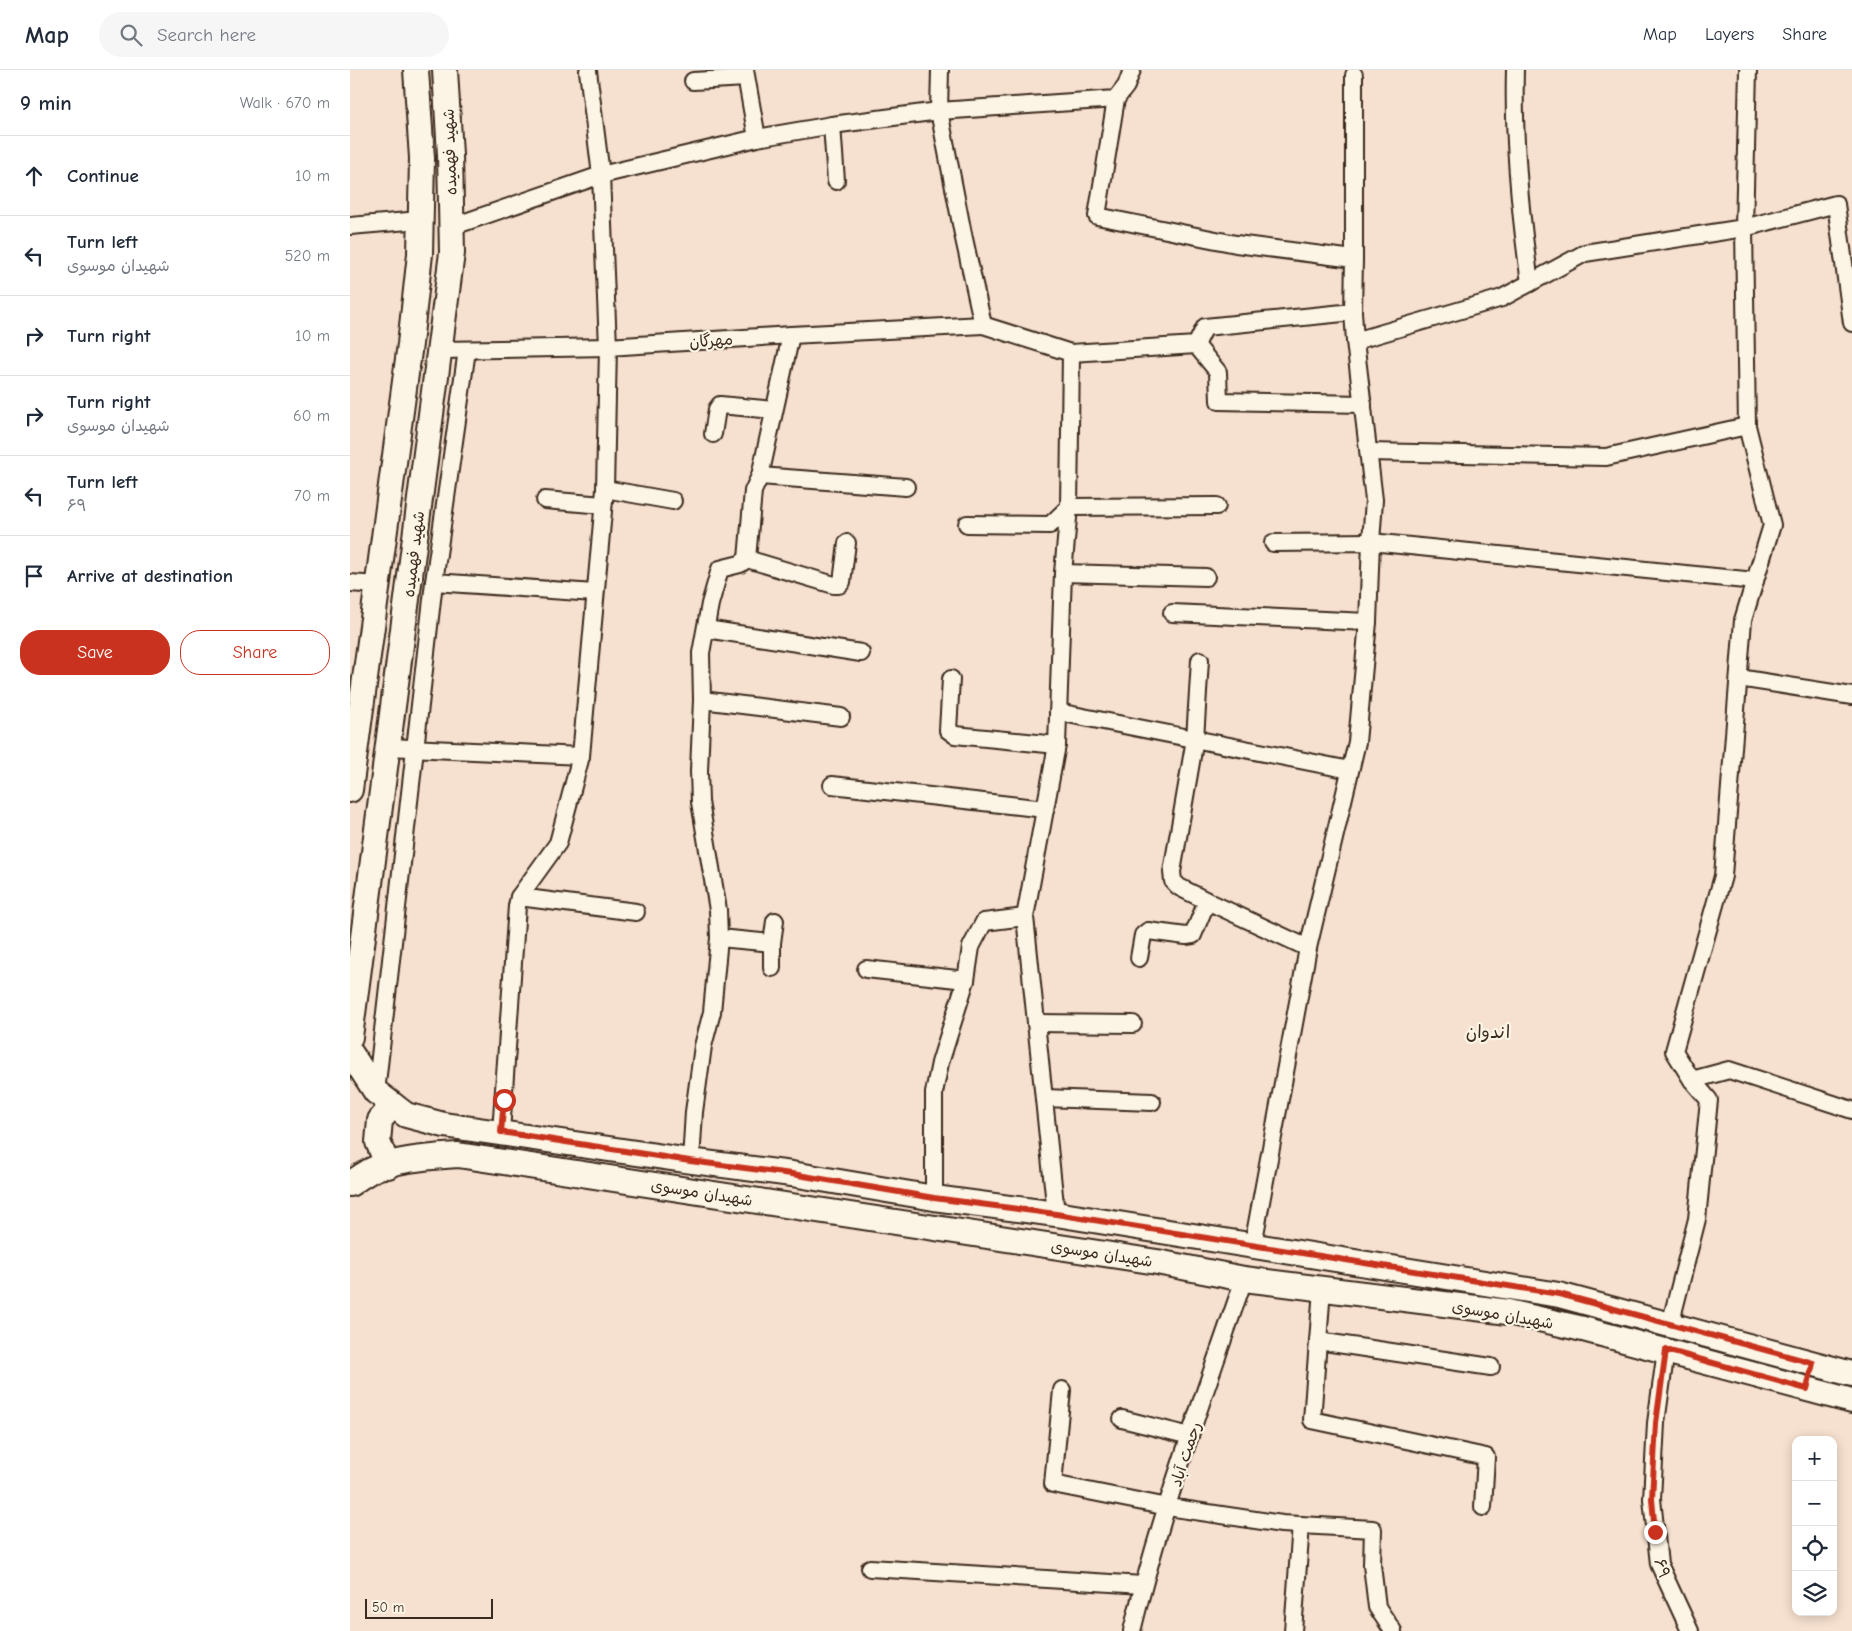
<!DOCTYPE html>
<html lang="en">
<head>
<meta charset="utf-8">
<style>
  :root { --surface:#fff; --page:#f6f6f7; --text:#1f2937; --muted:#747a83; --line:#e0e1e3; --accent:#c8321e }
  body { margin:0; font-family:"Comic Neue","Playpen Sans Arabic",sans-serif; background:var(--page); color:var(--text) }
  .controls { position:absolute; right:15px; bottom:15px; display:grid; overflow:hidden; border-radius:10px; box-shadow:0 2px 12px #0003 }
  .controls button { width:45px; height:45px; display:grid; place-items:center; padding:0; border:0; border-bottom:1px solid var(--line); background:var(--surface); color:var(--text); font:25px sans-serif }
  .scale { position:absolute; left:15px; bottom:12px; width:128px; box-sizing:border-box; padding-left:5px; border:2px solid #3b2a1e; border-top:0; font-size:14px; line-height:18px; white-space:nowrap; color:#3b2a1e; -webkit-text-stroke:4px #fcf5e5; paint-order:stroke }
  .stop { position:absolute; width:15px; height:15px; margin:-11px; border:4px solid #c8321e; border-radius:50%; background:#fff }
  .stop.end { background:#c8321e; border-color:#fff; box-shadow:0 1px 5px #0008 }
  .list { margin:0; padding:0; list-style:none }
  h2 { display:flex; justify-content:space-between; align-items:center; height:65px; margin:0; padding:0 20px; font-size:21px }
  h2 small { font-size:16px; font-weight:400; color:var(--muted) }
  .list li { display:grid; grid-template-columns:32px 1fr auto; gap:15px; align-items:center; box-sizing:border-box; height:80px; padding:0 20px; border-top:1px solid var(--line) }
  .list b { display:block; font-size:19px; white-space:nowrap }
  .list p { margin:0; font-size:16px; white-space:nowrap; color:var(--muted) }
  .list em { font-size:16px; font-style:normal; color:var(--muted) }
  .actions { display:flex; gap:10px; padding:15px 20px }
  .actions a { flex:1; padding:11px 0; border:1px solid var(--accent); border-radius:20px; text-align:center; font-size:18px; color:var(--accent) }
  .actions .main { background:var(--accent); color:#fff }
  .icon { flex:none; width:28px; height:28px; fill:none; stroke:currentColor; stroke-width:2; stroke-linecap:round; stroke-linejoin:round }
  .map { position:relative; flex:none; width:1502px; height:1561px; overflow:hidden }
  header { display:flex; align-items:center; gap:30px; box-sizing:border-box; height:70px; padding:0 25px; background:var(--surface); border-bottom:1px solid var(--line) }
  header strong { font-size:24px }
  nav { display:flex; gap:28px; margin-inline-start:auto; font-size:18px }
  .search { width:350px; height:45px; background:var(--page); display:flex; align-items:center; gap:12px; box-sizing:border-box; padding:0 18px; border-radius:28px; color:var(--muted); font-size:19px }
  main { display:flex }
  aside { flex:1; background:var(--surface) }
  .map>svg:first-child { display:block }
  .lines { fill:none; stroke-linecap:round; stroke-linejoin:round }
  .street-casing { stroke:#3b2a1e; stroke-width:20 }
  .secondary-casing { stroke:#3b2a1e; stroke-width:28 }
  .street { stroke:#fcf5e5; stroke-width:16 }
  .secondary { stroke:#fcf5e5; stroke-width:24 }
  .route { stroke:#c8321e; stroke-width:6 }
  .labels { text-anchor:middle; stroke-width:4.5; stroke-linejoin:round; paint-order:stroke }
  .street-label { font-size:16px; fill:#3b2a1e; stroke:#fcf5e5 }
  .neighbourhood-label { font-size:18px; fill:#3b2a1e; stroke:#fcf5e5 }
</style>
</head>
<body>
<header>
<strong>Map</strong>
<div class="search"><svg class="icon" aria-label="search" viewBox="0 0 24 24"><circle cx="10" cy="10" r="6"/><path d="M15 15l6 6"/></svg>Search here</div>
<nav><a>Map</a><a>Layers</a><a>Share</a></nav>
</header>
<main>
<aside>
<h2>9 min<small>Walk · 670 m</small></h2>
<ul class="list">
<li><svg class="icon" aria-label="ahead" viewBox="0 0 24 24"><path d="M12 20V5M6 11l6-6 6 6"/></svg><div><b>Continue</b></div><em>10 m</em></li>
<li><svg class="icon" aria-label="left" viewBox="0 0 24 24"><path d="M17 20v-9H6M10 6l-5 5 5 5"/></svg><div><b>Turn left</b><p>شهیدان موسوی</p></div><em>520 m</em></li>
<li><svg class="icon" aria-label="right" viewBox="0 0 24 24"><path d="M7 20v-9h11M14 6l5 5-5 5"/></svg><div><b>Turn right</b></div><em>10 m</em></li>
<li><svg class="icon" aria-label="right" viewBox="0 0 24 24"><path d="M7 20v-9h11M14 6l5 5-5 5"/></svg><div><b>Turn right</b><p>شهیدان موسوی</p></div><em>60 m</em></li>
<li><svg class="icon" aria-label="left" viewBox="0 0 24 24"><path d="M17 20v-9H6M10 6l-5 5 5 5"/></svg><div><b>Turn left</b><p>۶۹</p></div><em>70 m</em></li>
<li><svg class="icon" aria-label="arrive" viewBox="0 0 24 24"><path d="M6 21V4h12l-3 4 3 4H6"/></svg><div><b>Arrive at destination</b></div></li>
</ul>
<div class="actions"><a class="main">Save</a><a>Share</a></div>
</aside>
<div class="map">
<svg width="1502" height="1561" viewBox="0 0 1502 1561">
  <rect width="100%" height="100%" fill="#f6e0cf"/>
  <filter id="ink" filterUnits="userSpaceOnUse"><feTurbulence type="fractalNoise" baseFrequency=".02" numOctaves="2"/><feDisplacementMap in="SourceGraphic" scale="10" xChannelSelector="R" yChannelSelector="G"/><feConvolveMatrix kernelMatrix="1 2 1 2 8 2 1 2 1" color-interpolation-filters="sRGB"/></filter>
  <g filter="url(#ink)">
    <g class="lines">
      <g class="street-casing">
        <g id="street">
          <polyline points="395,0 407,68"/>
          <polyline points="590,0 589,41 613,164 633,255 721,283 719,437 713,503 707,675 675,847 706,1144"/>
          <path d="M1165 0C1163 71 1170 142 1180 213"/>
          <polyline points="1004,5 1004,189"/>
          <polyline points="343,11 396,8"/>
          <polyline points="766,29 747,146 886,174 1004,189 1003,242 1005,271 1024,430 1021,472 1018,552 1007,672 958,878 903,1175"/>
          <polyline points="482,55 486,111"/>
          <polyline points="0,156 70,150"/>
          <polyline points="101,157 251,105 407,68 482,55 589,41 766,29 776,16 782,0"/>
          <polyline points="1005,271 1152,228 1235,183 1394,158 1398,0"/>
          <polyline points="846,275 868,302 869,331 1013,334"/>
          <polyline points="90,280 258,277 441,265 633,255"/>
          <polyline points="721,283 846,275 855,257 1003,242"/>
          <polyline points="363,364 367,339 370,335 424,340"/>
          <polyline points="1019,382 1256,387 1397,356"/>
          <polyline points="410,406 556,417"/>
          <polyline points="255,419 323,431"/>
          <polyline points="195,430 253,435"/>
          <polyline points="617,454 700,455 719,437 867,436"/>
          <polyline points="923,473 1021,472 1405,511"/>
          <polyline points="397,489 484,515 489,515 492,512 497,473"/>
          <polyline points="713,503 856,507"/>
          <polyline points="84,512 245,523"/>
          <polyline points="0,513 27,515"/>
          <polyline points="822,543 1018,552"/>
          <polyline points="356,559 511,583"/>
          <polyline points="850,590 845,669 822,802 823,811 829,817 857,831 958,878"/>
          <polyline points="1389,608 1502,626"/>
          <polyline points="601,609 598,660 605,665 707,675"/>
          <polyline points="352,630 491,647"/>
          <polyline points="708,642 1000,700"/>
          <polyline points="39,677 231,686"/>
          <polyline points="482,715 695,739"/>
          <polyline points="169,827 286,842"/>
          <polyline points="369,868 422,873"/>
          <polyline points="789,888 793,865 798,861 836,866 843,865 857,831"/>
          <polyline points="422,898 422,873 425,851"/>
          <polyline points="516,899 616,910"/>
          <polyline points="686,953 783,954"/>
          <polyline points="1342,1010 1379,1000 1502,1040"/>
          <polyline points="26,1022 84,512 117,280"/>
          <polyline points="694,1028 802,1032"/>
          <polyline points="151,1062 167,836 169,827 208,773 231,686 255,419 258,277 251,105 238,1"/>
          <polyline points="341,1091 344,1042 353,976 362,942 369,868 368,840 350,732 349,701 352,630 351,583 360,534 370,499 390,494 397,489 403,421 410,406 441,265"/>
          <polyline points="584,1128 584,1023 590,993 616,910 621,877 634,852 675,847"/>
          <polyline points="972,1219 962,1350 1136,1387 1133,1437"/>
          <polyline points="1320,1255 1347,1149 1359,1030 1342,1010 1324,981 1373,806 1393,550 1422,455 1397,356 1394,158 1486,134 1502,253"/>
          <polyline points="968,1271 1141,1297"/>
          <polyline points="1316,1280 1306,1353 1302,1429 1309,1494 1340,1561"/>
          <polyline points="712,1320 703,1414 818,1437 932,1454 1023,1459 1022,1495 1027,1537 1043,1561"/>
          <polyline points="772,1349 840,1366"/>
          <polyline points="520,1498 793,1515"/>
          <path d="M782 1561C811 1441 854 1325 894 1209"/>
          <polyline points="943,1561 951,1455"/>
        </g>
      </g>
      <g class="secondary-casing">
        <g id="secondary">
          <polyline points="0,720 60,274 70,184 72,88 66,0"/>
          <polyline points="0,967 102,183 100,85 95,0"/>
          <polyline points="0,982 26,1022 56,1045 94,1055 341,1091 442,1104 584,1128 706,1144 1209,1225 1502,1304"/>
          <polyline points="38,1096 28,1072 30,1050 43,1035"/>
          <path d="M0 1114C7 1109 13 1105 20 1101 43 1089 83 1087 108 1085L807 1192 894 1209 1158 1242 1233 1259 1502 1331"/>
        </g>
      </g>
      <use href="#street" class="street"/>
      <use href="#secondary" class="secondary"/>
    </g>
  </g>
  <g class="lines" filter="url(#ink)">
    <polyline class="route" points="154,1030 151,1062 340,1091 442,1104 584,1128 706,1144 1209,1224 1463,1293 1457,1319 1316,1280 1306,1353 1302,1429 1305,1462"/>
  </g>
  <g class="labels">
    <g class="street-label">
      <text transform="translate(99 82) rotate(-92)" y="6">شهید فهمیده</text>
      <text transform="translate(361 270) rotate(-4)" y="6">مهرگان</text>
      <text transform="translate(63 484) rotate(-83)" y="6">شهید فهمیده</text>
      <text transform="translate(352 1122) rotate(9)" y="6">شهیدان موسوی</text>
      <text transform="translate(752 1183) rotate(9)" y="6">شهیدان موسوی</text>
      <text transform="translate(1153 1244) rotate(10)" y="6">شهیدان موسوی</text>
      <text transform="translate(835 1384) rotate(-72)" y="6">رحمت آباد</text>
      <text transform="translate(1313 1498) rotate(72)" y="6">۶۹</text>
    </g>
    <g class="neighbourhood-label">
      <text x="1138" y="968">اندوان</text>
    </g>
  </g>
</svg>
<div class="controls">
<button>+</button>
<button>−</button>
<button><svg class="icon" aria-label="locate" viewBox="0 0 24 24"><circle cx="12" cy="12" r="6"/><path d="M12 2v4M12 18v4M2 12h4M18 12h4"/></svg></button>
<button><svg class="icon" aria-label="layers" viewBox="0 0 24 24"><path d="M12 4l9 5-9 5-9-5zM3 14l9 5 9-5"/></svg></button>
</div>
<div class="scale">50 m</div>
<div class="stop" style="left:154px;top:1030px"></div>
<div class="stop end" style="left:1305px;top:1462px"></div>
</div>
</main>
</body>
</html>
